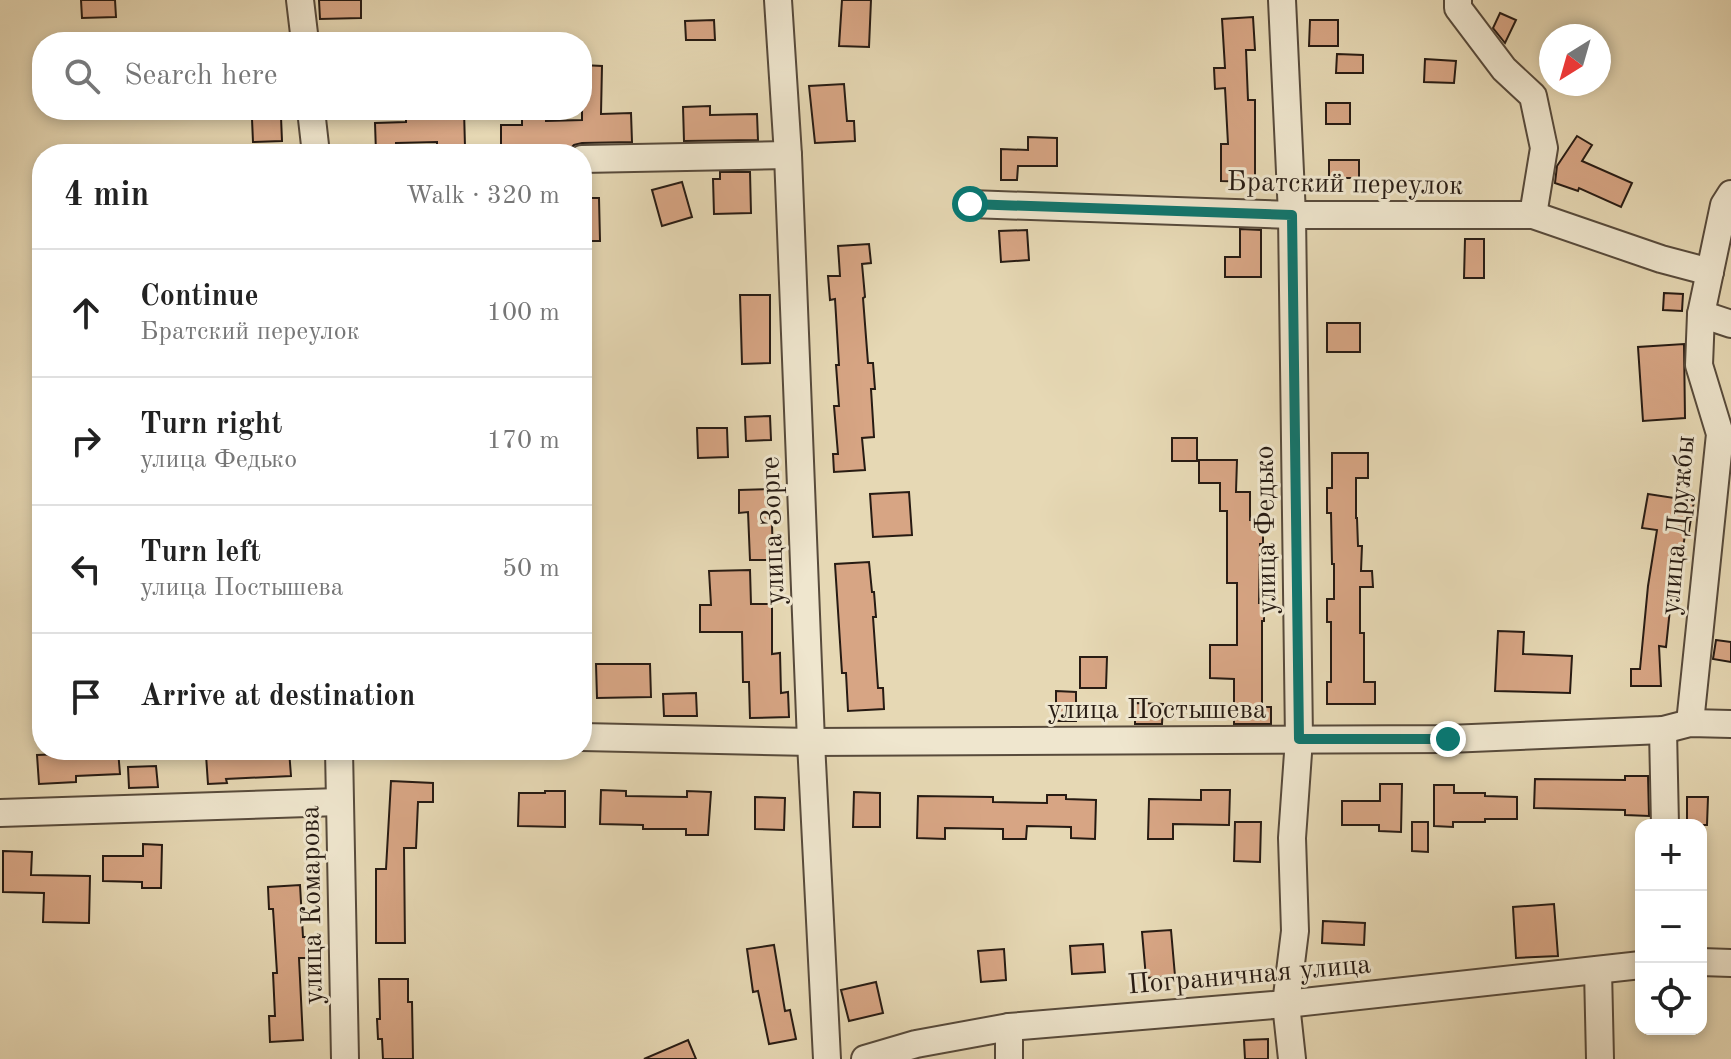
<!DOCTYPE html>
<html lang="en">
<head>
<meta charset="utf-8">
<style>
  :root { --surface:#fff; --page:#f6f6f6; --text:#222; --muted:#767676; --line:#e0e0e0 }
  body { margin:0; font-family:"Old Standard TT",serif; background:var(--page); color:var(--text) }
  .controls { position:absolute; right:24px; bottom:24px; display:grid; overflow:hidden; border-radius:16px; box-shadow:0 4px 12px #0003 }
  .controls button { width:72px; height:72px; display:grid; place-items:center; padding:0; border:0; border-bottom:2px solid var(--line); background:var(--surface); color:var(--text); font:40px sans-serif }
  .compass { position:absolute; left:1539px; top:24px; width:72px; height:72px; border-radius:50%; background:var(--surface); box-shadow:0 4px 12px #0003; rotate:217deg }
  .stop { position:absolute; width:24px; height:24px; margin:-18px; border:6px solid #0f766e; border-radius:50%; background:#fff }
  .stop.end { background:#0f766e; border-color:#fff; box-shadow:0 2px 8px #0008 }
  .list { margin:0; padding:0; list-style:none }
  h2 { display:flex; justify-content:space-between; align-items:center; height:104px; margin:0; padding:0 32px; font-size:34px }
  h2 small { font-size:26px; font-weight:400; color:var(--muted) }
  .list li { display:grid; grid-template-columns:52px 1fr auto; gap:24px; align-items:center; box-sizing:border-box; height:128px; padding:0 32px; border-top:2px solid var(--line) }
  .list b { display:block; font-size:30px; white-space:nowrap }
  .list p { margin:0; font-size:26px; white-space:nowrap; color:var(--muted) }
  .list em { font-size:26px; font-style:normal; color:var(--muted) }
  .icon { flex:none; width:44px; height:44px; fill:none; stroke:currentColor; stroke-width:2; stroke-linecap:round; stroke-linejoin:round }
  .map { position:relative; flex:none; width:1731px; height:1059px; overflow:hidden }
  .search { position:absolute; background:var(--surface); box-shadow:0 4px 12px #0003; left:32px; top:32px; width:560px; height:88px; display:flex; align-items:center; gap:20px; box-sizing:border-box; padding:0 28px; border-radius:32px; color:var(--muted); font-size:30px }
  .panel { position:absolute; background:var(--surface); box-shadow:0 4px 12px #0003; left:32px; top:144px; width:560px; height:616px; border-radius:32px }
  .map>svg:first-child { display:block }
  .building { fill:#d7a584; stroke:#271b13; stroke-width:2 }
  .lines { fill:none; stroke-linecap:round; stroke-linejoin:round }
  .minor-casing { stroke:#574a3b; stroke-width:30 }
  .minor { stroke:#efe6ce; stroke-width:26 }
  .route { stroke:#0f766e; stroke-width:10 }
  .labels { text-anchor:middle; stroke-width:6; stroke-linejoin:round; paint-order:stroke }
  .street-label { font-size:28px; fill:#271b13; stroke:#efe6ce }
</style>
</head>
<body>
<div class="map">
<svg width="1731" height="1059" viewBox="0 0 1731 1059">
  <rect width="100%" height="100%" fill="#e6d8b4"/>
  <filter id="stains"><feTurbulence type="fractalNoise" baseFrequency=".0025" numOctaves="4"/><feColorMatrix values="0 0 0 0 .2 0 0 0 0 .09 0 0 0 0 .02 0 0 0 .5 -.17"/></filter>
  <radialGradient id="worn" r=".72"><stop offset=".6" stop-color="#630" stop-opacity="0"/><stop offset="1" stop-color="#630" stop-opacity=".3"/></radialGradient>
  <g class="building">
    <polygon points="81,0 115,0 116,17 82,18"/>
    <polygon points="319,0 361,0 361,18 320,19"/>
    <polygon points="842,0 871,0 869,47 839,46"/>
    <polygon points="1500,13 1516,20 1505,43 1493,28"/>
    <polygon points="1253,17 1255,50 1246,50 1248,100 1255,100 1255,182 1221,181 1221,144 1228,144 1225,88 1215,89 1214,68 1225,68 1222,19"/>
    <polygon points="714,20 715,40 686,40 685,21"/>
    <polygon points="1310,20 1338,20 1338,46 1309,46"/>
    <polygon points="1337,54 1363,55 1363,73 1336,73"/>
    <polygon points="1425,59 1456,61 1454,83 1424,82"/>
    <polygon points="582,65 602,66 601,114 631,113 632,142 582,143 574,145 569,150 501,151 501,125 522,125 522,119 546,119 546,121 582,120"/>
    <polygon points="844,84 847,121 854,121 855,141 815,143 809,86"/>
    <rect x="1326" y="103" width="24" height="21"/>
    <polygon points="710,106 710,115 757,114 758,140 684,141 683,107"/>
    <polygon points="436,110 464,110 465,147 437,148 437,142 396,143 396,153 376,153 375,123 406,122 406,112"/>
    <polygon points="281,117 282,141 253,142 252,119"/>
    <polygon points="1577,136 1592,145 1582,161 1632,183 1621,207 1579,188 1578,191 1555,183 1557,166"/>
    <polygon points="1028,137 1057,138 1057,166 1018,166 1017,180 1001,180 1001,149 1028,150"/>
    <rect x="1329" y="160" width="30" height="18"/>
    <polygon points="720,172 750,172 751,213 714,214 713,179 720,179"/>
    <polygon points="682,182 692,217 662,226 652,190"/>
    <polygon points="582,198 599,198 600,241 582,241"/>
    <polygon points="1240,229 1261,230 1261,277 1225,277 1225,257 1240,257"/>
    <polygon points="1027,230 1029,260 1001,262 999,231"/>
    <polygon points="1465,239 1484,239 1484,278 1464,278"/>
    <polygon points="869,244 871,263 862,264 865,297 863,298 868,363 873,363 875,389 871,389 874,437 862,438 865,470 834,472 833,454 838,454 834,406 839,406 836,365 839,365 835,299 830,300 828,276 840,276 838,246"/>
    <polygon points="1664,293 1683,294 1682,311 1663,310"/>
    <polygon points="740,295 770,295 770,363 742,364"/>
    <rect x="1327" y="323" width="33" height="29"/>
    <polygon points="1684,344 1685,418 1643,421 1638,347"/>
    <polygon points="770,416 771,440 746,441 745,417"/>
    <polygon points="697,428 727,428 728,457 698,458"/>
    <rect x="1172" y="438" width="25" height="23"/>
    <polygon points="1332,453 1368,453 1368,478 1356,478 1356,518 1357,518 1358,546 1362,546 1361,571 1372,571 1373,587 1360,587 1360,633 1364,633 1364,682 1375,682 1375,704 1327,704 1327,682 1331,682 1331,622 1327,622 1327,599 1334,599 1334,564 1332,564 1331,513 1327,513 1327,488 1332,488"/>
    <polygon points="1199,460 1237,460 1236,492 1250,492 1250,520 1263,521 1263,544 1260,544 1259,603 1264,603 1264,621 1262,621 1262,707 1271,707 1271,724 1234,724 1234,679 1210,678 1210,645 1237,645 1237,583 1227,583 1227,511 1220,511 1220,483 1199,483"/>
    <polygon points="771,489 773,560 750,560 748,512 739,513 739,490"/>
    <polygon points="909,492 912,535 873,537 870,494"/>
    <polygon points="1648,494 1694,501 1688,536 1685,535 1676,590 1672,590 1666,647 1659,646 1661,686 1631,686 1631,669 1640,669 1648,586 1657,530 1642,528"/>
    <polygon points="869,562 872,592 874,592 876,617 873,617 878,688 883,688 884,709 848,711 846,673 842,673 835,564"/>
    <polygon points="750,570 751,604 772,604 772,654 780,653 781,693 788,692 789,717 750,718 749,682 743,682 742,632 700,632 700,605 711,605 709,571"/>
    <polygon points="1498,631 1524,632 1523,654 1572,656 1570,693 1495,691"/>
    <polygon points="1716,640 1731,642 1731,662 1713,659"/>
    <polygon points="1080,657 1107,657 1106,688 1080,688"/>
    <polygon points="596,664 650,664 651,697 597,698"/>
    <polygon points="1056,691 1076,692 1076,721 1056,721"/>
    <polygon points="696,693 697,716 664,716 663,694"/>
    <polygon points="1135,703 1163,704 1162,724 1135,724"/>
    <polygon points="90,750 118,750 120,774 76,776 76,782 39,784 37,755 90,753"/>
    <polygon points="289,750 291,776 226,779 227,783 208,784 206,755 246,753 246,751"/>
    <polygon points="156,766 158,787 129,788 128,767"/>
    <polygon points="1625,776 1648,776 1649,816 1625,815 1625,810 1534,808 1535,779 1625,780"/>
    <polygon points="391,781 433,783 433,802 418,802 416,848 404,848 405,943 376,943 376,869 386,869"/>
    <polygon points="1380,784 1402,784 1401,832 1379,831 1379,825 1342,825 1342,801 1380,801"/>
    <polygon points="1434,785 1454,785 1454,793 1485,793 1485,796 1517,797 1517,819 1485,819 1485,822 1453,822 1453,827 1434,826"/>
    <polygon points="601,790 626,791 626,796 687,797 687,791 711,792 708,835 686,835 686,829 643,829 643,825 600,824"/>
    <polygon points="1201,790 1230,790 1229,825 1173,824 1173,839 1148,839 1149,799 1201,800"/>
    <polygon points="545,791 565,791 565,827 518,826 519,793 545,793"/>
    <polygon points="854,792 880,793 880,827 853,827"/>
    <polygon points="1047,795 1066,795 1066,799 1096,800 1095,839 1071,838 1071,827 1027,826 1026,839 1003,839 1003,829 945,828 945,839 917,838 918,796 993,797 993,802 1047,803"/>
    <polygon points="755,797 785,798 784,830 755,829"/>
    <polygon points="1687,797 1708,797 1707,825 1687,825"/>
    <polygon points="1235,822 1261,822 1260,862 1234,861"/>
    <polygon points="1412,822 1428,822 1428,852 1412,851"/>
    <polygon points="143,844 162,845 161,888 142,888 142,882 103,881 103,856 143,856"/>
    <polygon points="3,851 32,852 31,875 90,876 89,923 43,922 44,893 3,892"/>
    <polygon points="300,885 303,937 308,937 309,958 299,958 303,1040 270,1042 269,1016 275,1016 273,973 277,973 273,909 269,909 268,887"/>
    <polygon points="1554,904 1558,956 1516,958 1513,907"/>
    <polygon points="1323,921 1365,923 1364,945 1322,943"/>
    <polygon points="1171,930 1175,976 1146,978 1142,932"/>
    <polygon points="1103,944 1105,972 1072,974 1070,946"/>
    <polygon points="774,945 785,1011 790,1010 796,1039 769,1044 758,991 753,992 747,949"/>
    <polygon points="1004,949 1006,980 981,982 978,951"/>
    <polygon points="379,979 408,979 408,1002 412,1002 413,1059 383,1059 382,1039 378,1039 377,1019 380,1019"/>
    <polygon points="876,982 883,1013 849,1021 841,990"/>
    <polygon points="1268,1039 1268,1059 1245,1059 1244,1040"/>
    <polygon points="688,1040 696,1059 644,1059"/>
  </g>
  <g class="lines">
    <g class="minor-casing">
      <g id="minor">
        <polyline points="300,0 305,42"/>
        <polyline points="778,0 788,155 811,742 827,1059"/>
        <polyline points="1282,0 1292,215 1299,739 1292,838 1295,931 1286,1004 1292,1059"/>
        <polyline points="1458,0 1458,8 1504,69 1533,96 1544,148 1533,215"/>
        <polyline points="311,110 316,154"/>
        <polyline points="582,159 788,155"/>
        <polyline points="970,204 1292,215 1533,215 1661,259 1710,272"/>
        <polyline points="1701,314 1731,324"/>
        <polyline points="1690,723 1720,434 1699,365 1701,314 1724,205 1731,194"/>
        <polyline points="1663,730 1665,825"/>
        <polyline points="582,737 811,742 1448,739 1663,730 1690,723 1731,724"/>
        <polyline points="339,750 345,1059"/>
        <polyline points="0,813 339,802"/>
        <polyline points="1701,962 1731,963"/>
        <polyline points="1598,970 1600,1059"/>
        <polyline points="865,1059 916,1044 1009,1027 1286,1004 1641,965"/>
        <polyline points="1009,1059 1009,1027"/>
      </g>
    </g>
    <use href="#minor" class="minor"/>
  </g>
  <g class="lines">
    <polyline class="route" points="970,204 1292,215 1299,739 1448,739"/>
  </g>
  <g class="labels">
    <g class="street-label">
      <text transform="translate(1345 182) rotate(1)" y="10">Братский переулок</text>
      <text transform="translate(1676 525) rotate(-85)" y="10">улица Дружбы</text>
      <text transform="translate(1264 530) rotate(-91)" y="10">улица Федько</text>
      <text transform="translate(771 531) rotate(-92)" y="10">улица Зорге</text>
      <text x="1157" y="718">улица Постышева</text>
      <text transform="translate(310 905) rotate(-91)" y="10">улица Комарова</text>
      <text transform="translate(1249 973) rotate(-5)" y="10">Пограничная улица</text>
    </g>
  </g>
  <rect width="100%" height="100%" filter="url(#stains)"/>
  <rect width="100%" height="100%" fill="url(#worn)"/>
</svg>
<div class="controls">
<button>+</button>
<button>−</button>
<button><svg class="icon" aria-label="locate" viewBox="0 0 24 24"><circle cx="12" cy="12" r="6"/><path d="M12 2v4M12 18v4M2 12h4M18 12h4"/></svg></button>
</div>
<svg class="compass" viewBox="-18 -18 36 36"><path d="M0-13l5 13h-10z" fill="#e53935"/><path d="M0 13l5-13h-10z" fill="#767676"/></svg>
<div class="stop" style="left:970px;top:204px"></div>
<div class="stop end" style="left:1448px;top:739px"></div>
<div class="search"><svg class="icon" aria-label="search" viewBox="0 0 24 24"><circle cx="10" cy="10" r="6"/><path d="M15 15l6 6"/></svg>Search here</div>
<section class="panel">
<h2>4 min<small>Walk · 320 m</small></h2>
<ul class="list">
<li><svg class="icon" aria-label="ahead" viewBox="0 0 24 24"><path d="M12 20V5M6 11l6-6 6 6"/></svg><div><b>Continue</b><p>Братский переулок</p></div><em>100 m</em></li>
<li><svg class="icon" aria-label="right" viewBox="0 0 24 24"><path d="M7 20v-9h11M14 6l5 5-5 5"/></svg><div><b>Turn right</b><p>улица Федько</p></div><em>170 m</em></li>
<li><svg class="icon" aria-label="left" viewBox="0 0 24 24"><path d="M17 20v-9H6M10 6l-5 5 5 5"/></svg><div><b>Turn left</b><p>улица Постышева</p></div><em>50 m</em></li>
<li><svg class="icon" aria-label="arrive" viewBox="0 0 24 24"><path d="M6 21V4h12l-3 4 3 4H6"/></svg><div><b>Arrive at destination</b></div></li>
</ul>
</section>
</div>
</body>
</html>
